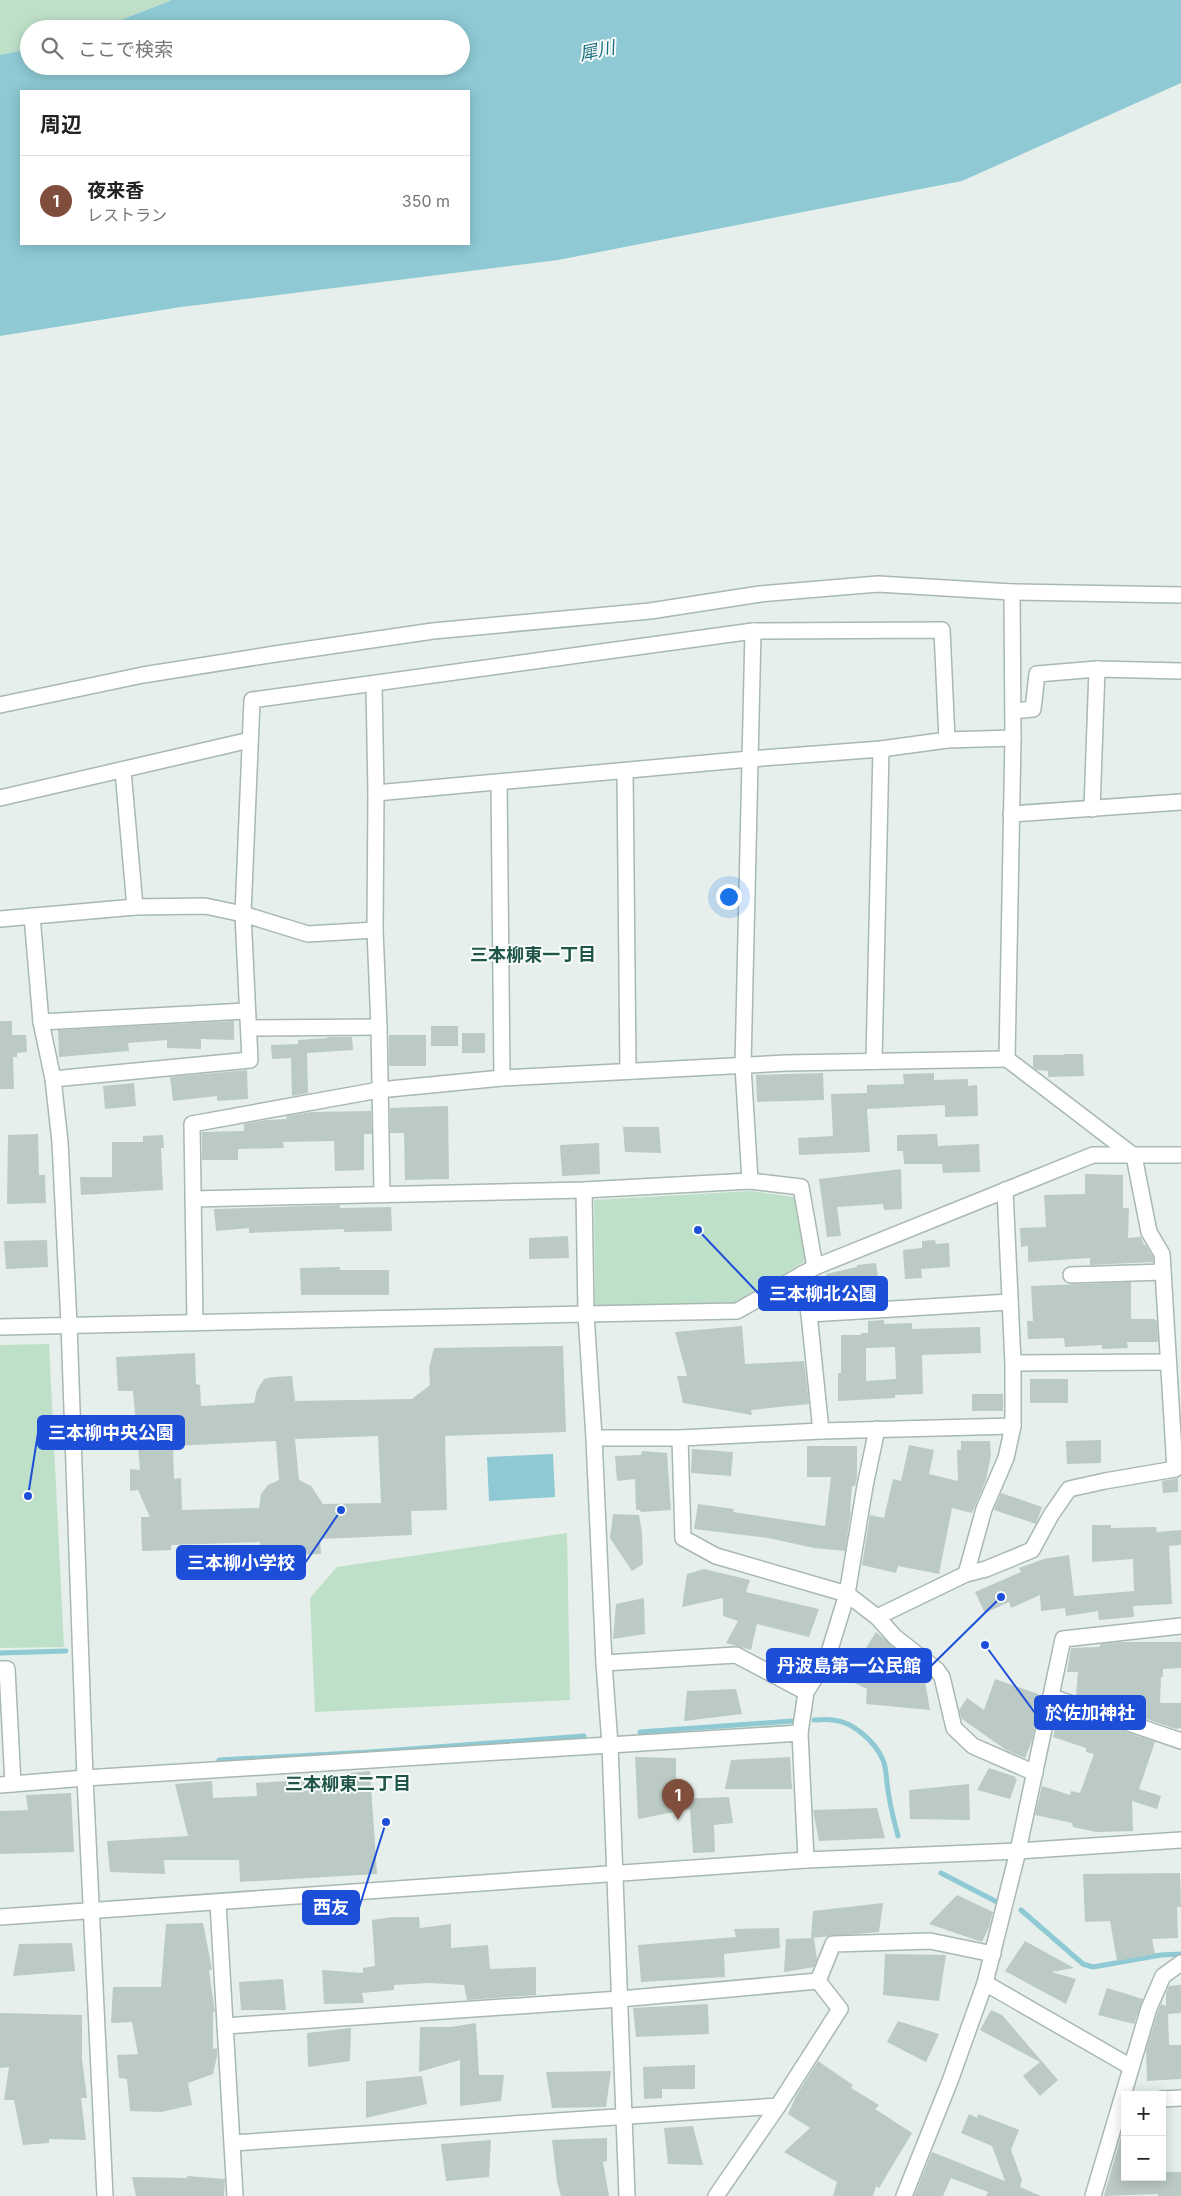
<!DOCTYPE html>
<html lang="ja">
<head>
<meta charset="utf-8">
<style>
  :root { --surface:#fff; --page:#f6f6f6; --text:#222; --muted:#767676; --line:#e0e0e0; --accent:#804e3d }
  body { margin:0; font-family:Inter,"Noto Sans JP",sans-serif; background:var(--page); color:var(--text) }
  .controls { position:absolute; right:15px; bottom:15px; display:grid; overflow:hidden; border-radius:0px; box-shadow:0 2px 12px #0003 }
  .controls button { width:45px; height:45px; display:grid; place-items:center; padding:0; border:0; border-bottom:1px solid var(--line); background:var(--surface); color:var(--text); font:25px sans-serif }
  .you { position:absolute; left:728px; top:896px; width:18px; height:18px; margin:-12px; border:4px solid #fff; border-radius:50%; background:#1a73e8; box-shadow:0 0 0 8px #1a73e833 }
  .badge { display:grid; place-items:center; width:32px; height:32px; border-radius:50%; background:var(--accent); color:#fff; font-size:16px; font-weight:700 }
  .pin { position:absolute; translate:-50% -41px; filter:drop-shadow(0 1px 2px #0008) }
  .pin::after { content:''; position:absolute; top:26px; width:18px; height:15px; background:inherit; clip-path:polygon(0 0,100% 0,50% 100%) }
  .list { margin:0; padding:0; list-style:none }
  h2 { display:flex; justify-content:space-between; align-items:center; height:65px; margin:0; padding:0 20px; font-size:21px }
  h2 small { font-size:16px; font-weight:400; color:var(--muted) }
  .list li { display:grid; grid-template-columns:32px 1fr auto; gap:15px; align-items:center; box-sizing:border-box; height:90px; padding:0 20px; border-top:1px solid var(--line) }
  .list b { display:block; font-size:19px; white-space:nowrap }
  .list p { margin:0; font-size:16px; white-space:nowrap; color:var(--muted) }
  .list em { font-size:16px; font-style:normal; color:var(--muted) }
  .icon { flex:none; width:28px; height:28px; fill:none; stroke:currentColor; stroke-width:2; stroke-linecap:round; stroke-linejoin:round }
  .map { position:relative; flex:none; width:1181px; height:2196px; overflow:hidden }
  .search { position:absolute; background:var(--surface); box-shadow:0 2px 12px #0003; left:20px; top:20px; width:450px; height:55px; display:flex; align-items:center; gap:12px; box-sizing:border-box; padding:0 18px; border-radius:28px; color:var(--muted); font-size:19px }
  .panel { position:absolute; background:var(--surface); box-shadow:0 2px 12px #0003; left:20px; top:90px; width:450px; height:155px; border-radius:0px }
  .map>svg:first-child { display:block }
  .green { fill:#bfe0c8 }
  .water { fill:#8ec9d4; fill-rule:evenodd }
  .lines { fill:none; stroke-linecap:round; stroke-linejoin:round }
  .stream { stroke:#8ec9d4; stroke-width:5 }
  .building { fill:#bbcac4; fill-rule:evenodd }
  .minor-casing { stroke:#a8b8b2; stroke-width:18 }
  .minor { stroke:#fff; stroke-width:15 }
  .labels { text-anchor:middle; stroke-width:4; stroke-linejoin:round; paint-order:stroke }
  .water-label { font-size:18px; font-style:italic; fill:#1c6f80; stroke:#f7fbf9 }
  .neighbourhood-label { font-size:18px; font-weight:bold; fill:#1f5548; stroke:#f7fbf9 }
  .leader { fill:none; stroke:#1d4ed8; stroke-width:2 }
  .callout-dot { fill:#1d4ed8; stroke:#f7fbf9; stroke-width:2 }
  .callout { fill:#1d4ed8; stroke:#1d4ed8; stroke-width:2 }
  .callout-label { font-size:18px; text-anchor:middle; font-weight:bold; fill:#fff }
</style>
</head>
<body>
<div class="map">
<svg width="1181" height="2196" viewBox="0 0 1181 2196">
  <rect width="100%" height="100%" fill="#e6efeb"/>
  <g class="green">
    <polygon points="0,0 172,0 98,29 29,29 29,49 0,55"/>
    <polygon points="751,1191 794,1197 807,1260 737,1303 595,1306 594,1200"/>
    <polygon points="49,1344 64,1647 0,1648 0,1345"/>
    <polygon points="567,1533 570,1700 315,1712 310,1598 337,1567"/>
  </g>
  <g class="water">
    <path d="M172 0H1181V83L962 181 558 260 181 307 0 336V55L29 49V66H461V29H98ZM21 91H469V244H21Z"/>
    <polygon points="553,1454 555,1497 489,1501 487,1457"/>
  </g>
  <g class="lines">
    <g class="stream">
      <polyline points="0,1653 66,1651"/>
      <path d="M814 1720C820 1720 827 1719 833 1720 854 1722 875 1742 883 1760 887 1769 886 1780 888 1790 890 1806 894 1821 898 1836"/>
      <polyline points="640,1732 792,1721"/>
      <polyline points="219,1760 370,1752 584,1736"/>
      <polyline points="941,1873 997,1902"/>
      <polyline points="1021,1910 1083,1964 1093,1967 1161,1955 1181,1954"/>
    </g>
  </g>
  <g class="building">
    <polygon points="0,1021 12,1021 12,1035 26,1035 27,1052 17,1053 17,1057 13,1057 14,1089 0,1089"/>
    <polygon points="234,1021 234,1040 201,1039 201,1049 167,1048 167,1040 128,1043 129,1051 59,1057 58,1030"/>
    <rect x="431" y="1026" width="27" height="20"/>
    <rect x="462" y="1033" width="23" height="20"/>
    <rect x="389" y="1035" width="37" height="31"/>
    <polygon points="327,1037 352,1037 353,1050 307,1053 308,1093 292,1096 291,1058 272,1059 271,1045 298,1044 298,1040 327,1038"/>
    <polygon points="1064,1054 1083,1054 1084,1076 1048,1077 1048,1071 1037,1070 1033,1067 1033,1055 1064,1055"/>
    <polygon points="247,1070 248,1099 217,1101 217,1096 173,1101 170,1077"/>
    <polygon points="823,1073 824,1100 757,1102 756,1075"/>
    <polygon points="934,1073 934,1080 968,1079 968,1086 977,1085 978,1116 945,1117 945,1105 867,1109 870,1152 799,1155 798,1138 833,1136 831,1094 867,1093 867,1085 904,1084 903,1074"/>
    <polygon points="134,1083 136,1106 105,1109 103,1086"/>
    <polygon points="448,1106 449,1179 405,1180 404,1133 390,1133 390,1108"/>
    <polygon points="371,1111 372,1134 364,1134 364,1170 335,1171 334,1141 283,1142 284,1148 238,1149 238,1160 202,1160 202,1132 244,1131 244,1124 266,1120 287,1119 286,1116 311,1112"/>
    <polygon points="623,1127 659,1127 661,1153 625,1152"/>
    <polygon points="38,1134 39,1175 45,1175 46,1203 7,1204 8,1135"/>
    <polygon points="937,1134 938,1146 979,1144 980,1172 943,1173 942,1164 904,1164 903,1151 897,1151 897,1135"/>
    <polygon points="163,1135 164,1148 161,1148 163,1190 81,1195 80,1177 112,1177 112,1142 143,1142 143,1136"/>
    <polygon points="599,1143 600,1174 562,1176 560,1145"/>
    <polygon points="901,1169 902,1209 884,1210 883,1204 837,1207 841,1236 827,1237 819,1179"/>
    <polygon points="1085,1174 1123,1175 1123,1208 1129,1208 1128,1238 1141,1237 1144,1245 1145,1244 1153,1257 1153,1262 1090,1265 1090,1258 1028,1262 1028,1246 1021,1247 1020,1228 1046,1227 1044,1195 1085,1194"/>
    <polygon points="340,1205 340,1208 391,1207 392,1231 344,1232 344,1229 249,1233 249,1228 216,1231 214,1209"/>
    <polygon points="568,1236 569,1258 529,1259 529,1238"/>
    <polygon points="47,1240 48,1267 6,1269 4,1241"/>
    <polygon points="935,1240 936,1244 949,1243 950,1267 921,1269 922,1278 905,1279 903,1250 922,1248 922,1241"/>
    <polygon points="876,1263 879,1284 829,1292 826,1274 857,1267 857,1265"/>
    <polygon points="340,1267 340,1270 389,1270 389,1295 301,1295 300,1268"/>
    <polygon points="1131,1282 1131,1319 1154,1319 1157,1321 1158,1342 1127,1342 1128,1348 1102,1349 1102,1345 1065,1347 1064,1338 1028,1339 1027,1321 1033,1321 1031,1286"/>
    <path d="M884 1320V1324L912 1323V1329L980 1327 981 1353 922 1355 923 1394 895 1395V1398L838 1401V1373H841V1335H861V1333H868V1321ZM895 1347 896 1379 866 1381V1348Z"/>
    <polygon points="742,1326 745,1364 804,1361 809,1404 751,1410 752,1415 683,1403 677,1376 687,1376 675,1332"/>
    <path d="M563 1346 566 1432 445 1436 447 1510 411 1511 412 1535 320 1539 321 1554 260 1556V1542L171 1545V1550L142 1551 141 1517H150L138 1490 130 1491V1469L140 1470 133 1391H118L116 1357 195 1353 196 1384 200 1385 201 1406 254 1403 257 1390 264 1379 273 1377 292 1376 295 1401 412 1399 430 1385 429 1368 434 1348ZM378 1436 381 1503 323 1504 311 1486 299 1480 295 1439ZM276 1441 279 1480 268 1485 261 1494 259 1508 182 1510 181 1478 174 1479 173 1446Z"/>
    <rect x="1030" y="1379" width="38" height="24"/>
    <rect x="972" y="1394" width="31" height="17"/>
    <polygon points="1101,1440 1101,1463 1067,1464 1066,1441"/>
    <polygon points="961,1441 990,1441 991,1455 986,1480 972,1513 952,1508 939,1574 898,1566 896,1573 862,1565 870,1515 884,1518 893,1479 901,1481 909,1445 934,1450 929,1474 958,1481 957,1450 961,1450"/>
    <polygon points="807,1446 857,1446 857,1477 855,1486 852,1486 850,1511 851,1511 845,1551 814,1548 768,1538 694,1529 698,1504 734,1509 733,1512 825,1526 831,1477 807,1477"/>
    <polygon points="692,1449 733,1452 731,1476 691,1473"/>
    <polygon points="642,1451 667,1453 671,1510 641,1512 640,1510 636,1510 635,1479 617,1481 615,1456 641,1455"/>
    <polygon points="1178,1478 1178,1492 1163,1493 1162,1481"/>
    <polygon points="1001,1493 1042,1507 1036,1524 994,1510"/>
    <polygon points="613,1514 639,1515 642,1533 643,1564 632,1571 610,1538"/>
    <polygon points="1092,1525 1111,1525 1111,1528 1156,1527 1157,1532 1181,1530 1181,1545 1169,1546 1172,1604 1133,1606 1134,1617 1099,1620 1098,1611 1066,1616 1065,1608 1041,1611 1040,1595 1011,1608 1009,1602 985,1613 975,1592 1021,1572 1019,1568 1044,1559 1069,1555 1074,1596 1134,1591 1133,1559 1092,1562"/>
    <polygon points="704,1569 750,1580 746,1592 819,1609 809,1637 757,1624 751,1650 726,1643 738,1621 723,1616 723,1598 682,1607 687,1574"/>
    <polygon points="644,1598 645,1634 613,1639 616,1604"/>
    <polygon points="876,1632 923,1671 930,1710 866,1704 867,1689 830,1671 841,1651 856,1664"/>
    <polygon points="1120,1642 1181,1642 1181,1668 1163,1669 1163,1677 1161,1677 1160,1703 1181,1703 1181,1728 1176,1729 1076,1695 1078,1672 1067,1672 1071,1648 1099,1647 1101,1644"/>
    <polygon points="995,1679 1038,1694 1033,1709 1038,1710 1032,1741 1025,1758 1006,1750 962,1719 959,1710 967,1698 984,1710"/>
    <polygon points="736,1689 742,1714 684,1721 687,1691"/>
    <polygon points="1062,1710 1155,1742 1139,1789 1161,1796 1157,1809 1132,1801 1133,1831 1096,1832 1073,1827 1072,1823 1035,1815 1042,1786 1070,1795 1071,1791 1080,1793 1094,1754 1086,1752 1086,1748 1053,1737 1058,1713 1061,1714"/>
    <polygon points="635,1757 676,1758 676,1799 729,1797 733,1823 714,1825 715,1852 693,1853 690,1809 638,1819"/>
    <polygon points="790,1757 792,1789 725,1789 731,1760"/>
    <polygon points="989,1768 1016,1777 1015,1779 1017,1779 1010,1799 977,1790"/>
    <polygon points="370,1771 377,1874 240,1882 239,1860 164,1860 165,1874 110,1872 107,1841 188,1836 175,1784 212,1781 213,1798 257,1796 256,1783 350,1777 350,1773"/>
    <polygon points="969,1784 970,1820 910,1819 909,1790"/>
    <polygon points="71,1793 74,1852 0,1854 0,1811 28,1810 26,1795"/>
    <polygon points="877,1808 885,1838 819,1841 813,1810"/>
    <polygon points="1180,1873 1181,1907 1177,1907 1178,1938 1152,1939 1155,1954 1117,1961 1110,1921 1085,1922 1083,1874"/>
    <polygon points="957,1895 993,1912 989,1927 982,1942 929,1924"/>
    <polygon points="883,1903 879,1932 811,1938 813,1911"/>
    <polygon points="392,1917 419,1917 420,1928 451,1924 451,1948 488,1945 490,1969 536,1967 536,1995 467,2000 464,1985 430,1983 394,1985 394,1990 362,1993 364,2003 324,2004 322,1970 363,1973 363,1968 375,1966 372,1920"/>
    <polygon points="203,1923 212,1969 209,1971 215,2012 213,2012 213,2049 217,2048 217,2056 213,2074 188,2083 192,2105 161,2112 130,2111 127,2079 119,2078 117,2055 138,2054 132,2022 111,2023 113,1987 161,1987 166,1924"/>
    <polygon points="779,1928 780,1948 724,1954 725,1977 641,1982 638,1945 736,1937 734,1929"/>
    <polygon points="814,1938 817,1959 814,1967 784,1972 786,1939"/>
    <polygon points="1025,1941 1074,1968 1051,1972 1076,1979 1066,2004 1005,1971"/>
    <polygon points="72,1943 75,1971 13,1976 19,1944"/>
    <polygon points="885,1954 946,1955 939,2001 883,1995"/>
    <polygon points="283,1979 286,2010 241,2010 239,1982"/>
    <polygon points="1181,1985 1181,2013 1168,2014 1169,2045 1181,2045 1181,2079 1147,2081 1146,2050 1158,2011 1161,2004 1166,2006 1166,1993 1169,1986"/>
    <polygon points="1107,1988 1143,1999 1134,2024 1098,2015"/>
    <polygon points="708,2004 709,2034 636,2037 633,2008"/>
    <polygon points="991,2010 1002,2015 1058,2080 1040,2096 1023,2076 1040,2062 980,2030"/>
    <polygon points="0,2013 82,2015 82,2059 87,2098 81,2098 86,2140 49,2139 49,2143 23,2145 14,2100 4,2100 9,2067 0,2068"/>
    <polygon points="898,2021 939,2034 926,2062 887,2042"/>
    <polygon points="476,2023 479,2075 504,2075 501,2101 460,2106 460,2060 419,2072 420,2027 451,2027"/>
    <polygon points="351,2028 350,2061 308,2067 307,2033"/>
    <polygon points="818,2061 853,2085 851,2088 879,2105 875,2109 912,2133 879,2188 876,2186 873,2196 833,2196 837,2182 784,2152 810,2128 788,2114 796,2096"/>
    <polygon points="695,2065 695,2089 662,2089 662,2098 644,2099 643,2067"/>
    <polygon points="611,2071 606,2107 552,2108 546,2072"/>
    <polygon points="422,2076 427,2104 366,2118 366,2081"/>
    <polygon points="969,2114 977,2118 978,2114 1019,2130 1011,2150 1022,2180 1020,2187 1041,2196 986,2196 988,2192 951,2178 943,2196 914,2196 932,2152 1005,2181 992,2146 961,2133"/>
    <polygon points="693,2126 703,2165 668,2164 664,2128"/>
    <polygon points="1123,2129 1125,2129 1125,2177 1162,2177 1162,2172 1181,2172 1181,2196 1158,2196 1158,2194 1104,2196"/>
    <polygon points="607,2138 607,2161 603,2162 609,2196 561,2196 557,2182 552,2140"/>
    <polygon points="491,2140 489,2177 446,2181 441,2144"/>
    <polygon points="187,2176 225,2179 224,2196 136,2196 132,2177 187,2178"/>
  </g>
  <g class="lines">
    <g class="minor-casing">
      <g id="minor">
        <polyline points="374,685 376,793 375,930 379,1027 382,1193"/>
        <polyline points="0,705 143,675 275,654 433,631 650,611 760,594 878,584 1012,592 1181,595"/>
        <polyline points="1013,711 1033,709 1037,674 1097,669 1181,671"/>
        <polyline points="123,771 135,907"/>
        <polyline points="625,771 628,1071"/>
        <polyline points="499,782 502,1078"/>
        <polyline points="376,793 750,759 881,749 947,740 1013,738"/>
        <polyline points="0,798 250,740"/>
        <polyline points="1092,809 1097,669"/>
        <polyline points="1011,814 1181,802"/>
        <polyline points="32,916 41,1022 53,1079 60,1142 69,1324 85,1778 105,2196"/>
        <polyline points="0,919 135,907 205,906 243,914 308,934 375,930"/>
        <polyline points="41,1022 246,1011"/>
        <polyline points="249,1028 379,1027"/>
        <polyline points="874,1061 881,749"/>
        <polyline points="53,1079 250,1060 243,914 252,700 753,631 942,630 947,740"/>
        <polyline points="750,1181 743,1066 753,631"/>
        <polyline points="584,1190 586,1314 737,1311 815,1267 1093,1155 1181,1155"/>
        <polyline points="193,1199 584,1190 750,1181 801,1187 815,1267"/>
        <polyline points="802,1274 809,1314 821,1431"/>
        <polyline points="1071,1275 1163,1272"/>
        <polyline points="809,1314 1010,1302"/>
        <polyline points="195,1323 192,1124 379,1090 502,1078 786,1063 1007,1059"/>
        <polyline points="0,1327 586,1314 594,1438 604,1663 610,1745 627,2196"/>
        <polyline points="1013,1363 1168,1362"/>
        <polyline points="594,1438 680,1438 821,1431 1013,1426"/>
        <polyline points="680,1438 683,1538 716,1556 847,1594 877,1617 966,1574 986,1569 1032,1550 1051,1515 1069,1489 1105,1481 1175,1469 1162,1254 1149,1232 1134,1156 1007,1059 1013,738 1012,592"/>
        <polyline points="966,1574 984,1509 1006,1458 1013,1426 1013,1363 1005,1190"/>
        <polyline points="877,1617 895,1637 937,1670 942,1677 954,1728 973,1746 1035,1773"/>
        <polyline points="604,1663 736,1655 806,1692"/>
        <polyline points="0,1669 7,1669 13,1784"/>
        <polyline points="1052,1697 1181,1741"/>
        <polyline points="800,1733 806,1692 827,1659 847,1594 865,1486 877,1429"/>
        <polyline points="0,1785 85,1778 800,1733 806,1860"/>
        <polyline points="218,1903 235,2196"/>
        <polyline points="0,1917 806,1860 1018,1851 1181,1840"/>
        <polyline points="985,1983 1131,2067"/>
        <polyline points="225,2026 620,1999 818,1981 833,1944 930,1941 993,1954"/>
        <polyline points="1162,2099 1181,2098"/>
        <polyline points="233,2143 778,2106 840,2009 818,1981"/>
        <polyline points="716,2196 778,2106"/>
        <polyline points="904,2196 950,2081 985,1983 1018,1851 1063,1639 1181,1626"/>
        <polyline points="1093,2196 1149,2008 1163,1976 1181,1963"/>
      </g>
    </g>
    <use href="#minor" class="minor"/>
  </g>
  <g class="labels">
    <g class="water-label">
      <text transform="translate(597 51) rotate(-12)" y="6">犀川</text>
    </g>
    <g class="neighbourhood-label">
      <text x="533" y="961">三本柳東一丁目</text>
      <text x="348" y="1790">三本柳東二丁目</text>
    </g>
  </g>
  <path class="leader" d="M698 1230L759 1294M28 1496L38 1433M341 1510L305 1563M1001 1597L931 1666M985 1645L1035 1713M386 1822L359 1908"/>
  <g class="callout-dot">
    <circle cx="698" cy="1230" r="5"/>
    <circle cx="28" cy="1496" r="5"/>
    <circle cx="341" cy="1510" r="5"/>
    <circle cx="1001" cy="1597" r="5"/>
    <circle cx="985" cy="1645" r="5"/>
    <circle cx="386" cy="1822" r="5"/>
  </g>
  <g class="callout">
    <rect x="759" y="1277" width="128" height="33" rx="5"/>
    <rect x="38" y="1416" width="146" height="33" rx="5"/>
    <rect x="177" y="1546" width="128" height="33" rx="5"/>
    <rect x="767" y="1649" width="164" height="33" rx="5"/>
    <rect x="1035" y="1696" width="110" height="33" rx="5"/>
    <rect x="303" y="1891" width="56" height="33" rx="5"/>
  </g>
  <g class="callout-label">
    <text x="823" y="1300">三本柳北公園</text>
    <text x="111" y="1439">三本柳中央公園</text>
    <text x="241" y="1569">三本柳小学校</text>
    <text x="849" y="1672">丹波島第一公民館</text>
    <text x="1090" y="1719">於佐加神社</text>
    <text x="331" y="1914">西友</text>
  </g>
</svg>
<div class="controls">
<button>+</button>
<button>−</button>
</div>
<div class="you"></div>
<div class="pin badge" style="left:678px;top:1820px">1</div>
<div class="search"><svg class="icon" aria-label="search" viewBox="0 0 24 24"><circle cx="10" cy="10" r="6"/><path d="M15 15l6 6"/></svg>ここで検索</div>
<section class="panel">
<h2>周辺<small></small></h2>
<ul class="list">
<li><span class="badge">1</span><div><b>夜来香</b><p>レストラン</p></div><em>350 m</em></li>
</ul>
</section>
</div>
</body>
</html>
